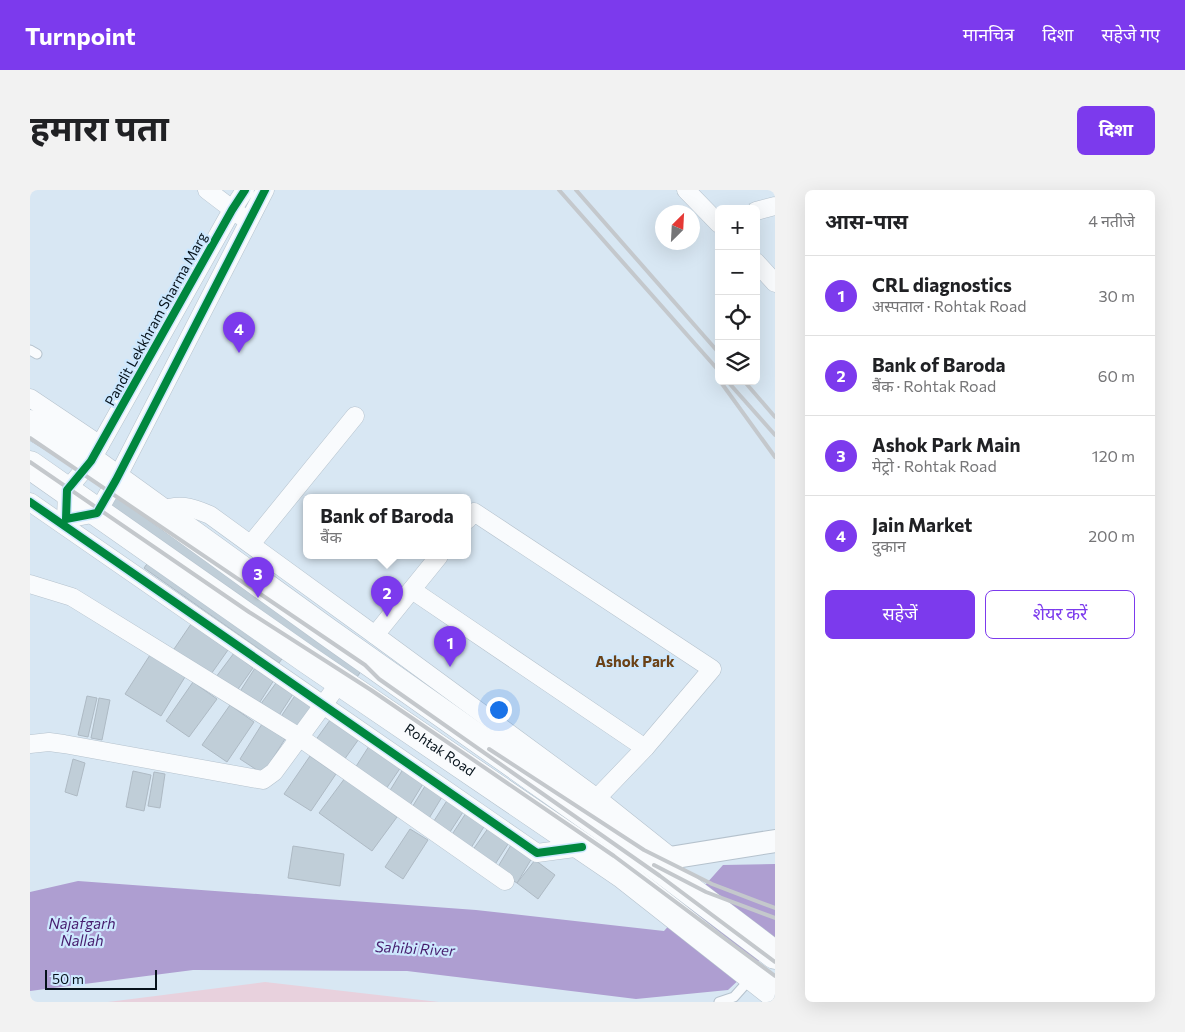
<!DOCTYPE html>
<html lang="hi">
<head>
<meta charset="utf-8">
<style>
  :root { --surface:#fff; --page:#f2f2f2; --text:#202124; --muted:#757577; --line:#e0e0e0; --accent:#7c3aed }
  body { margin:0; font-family:Commissioner,"Noto Sans Devanagari",sans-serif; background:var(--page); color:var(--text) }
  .controls { position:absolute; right:15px; top:15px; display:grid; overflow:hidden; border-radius:8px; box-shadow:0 5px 20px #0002 }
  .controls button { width:45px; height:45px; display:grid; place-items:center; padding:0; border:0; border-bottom:1px solid var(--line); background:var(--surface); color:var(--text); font:25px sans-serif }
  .compass { position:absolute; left:625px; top:15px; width:45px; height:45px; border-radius:50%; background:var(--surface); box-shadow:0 5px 20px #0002; rotate:24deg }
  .scale { position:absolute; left:15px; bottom:12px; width:112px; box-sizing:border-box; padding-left:5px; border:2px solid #06121b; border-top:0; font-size:14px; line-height:18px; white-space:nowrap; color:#06121b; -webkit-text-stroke:4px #cde8fe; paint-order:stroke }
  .you { position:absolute; left:468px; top:519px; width:18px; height:18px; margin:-12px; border:4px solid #fff; border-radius:50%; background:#1a73e8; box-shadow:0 0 0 8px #1a73e833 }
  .badge { display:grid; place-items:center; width:32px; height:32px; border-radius:50%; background:var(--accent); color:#fff; font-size:16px; font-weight:700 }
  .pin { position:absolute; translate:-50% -41px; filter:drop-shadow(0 1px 2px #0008) }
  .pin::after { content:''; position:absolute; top:26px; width:18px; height:15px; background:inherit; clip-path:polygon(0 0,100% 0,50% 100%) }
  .popup { position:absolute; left:273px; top:304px; width:168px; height:65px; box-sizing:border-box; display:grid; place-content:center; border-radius:8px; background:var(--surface); filter:drop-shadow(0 1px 4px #0005); font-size:16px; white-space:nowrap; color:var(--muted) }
  .popup b { font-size:19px; color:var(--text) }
  .popup::after { content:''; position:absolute; left:50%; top:100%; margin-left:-10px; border:10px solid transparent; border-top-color:var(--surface) }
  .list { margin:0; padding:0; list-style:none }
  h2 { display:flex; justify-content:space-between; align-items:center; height:65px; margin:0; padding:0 20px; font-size:21px }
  h2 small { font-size:16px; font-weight:400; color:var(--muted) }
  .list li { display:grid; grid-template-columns:32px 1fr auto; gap:15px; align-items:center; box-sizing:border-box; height:80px; padding:0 20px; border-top:1px solid var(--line) }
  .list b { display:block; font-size:19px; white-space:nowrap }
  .list p { margin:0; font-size:16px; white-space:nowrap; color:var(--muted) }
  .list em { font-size:16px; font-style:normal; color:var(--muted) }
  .actions { display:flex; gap:10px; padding:15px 20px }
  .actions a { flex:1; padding:11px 0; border:1px solid var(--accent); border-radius:8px; text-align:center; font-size:18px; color:var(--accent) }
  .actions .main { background:var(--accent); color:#fff }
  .icon { flex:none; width:28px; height:28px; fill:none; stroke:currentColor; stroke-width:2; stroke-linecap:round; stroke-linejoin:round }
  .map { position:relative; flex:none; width:745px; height:812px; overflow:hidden; border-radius:8px }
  header { display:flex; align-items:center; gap:30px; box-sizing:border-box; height:70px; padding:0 25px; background:var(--accent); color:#fff }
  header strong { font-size:24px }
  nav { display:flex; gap:28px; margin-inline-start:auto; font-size:18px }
  .intro { display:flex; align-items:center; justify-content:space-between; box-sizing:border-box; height:120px; padding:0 30px }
  h1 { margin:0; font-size:35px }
  .button { padding:12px 22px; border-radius:8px; background:var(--accent); color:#fff; font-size:18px; font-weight:700 }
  main { display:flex; gap:30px; padding:0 30px }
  aside { flex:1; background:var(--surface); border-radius:8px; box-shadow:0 5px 20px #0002 }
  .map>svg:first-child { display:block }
  .green { fill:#e8d1dd }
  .water { fill:#ae9ed1 }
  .building { fill:#c0ced8; stroke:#aebac4 }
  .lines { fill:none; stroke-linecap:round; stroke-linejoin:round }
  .service-casing { stroke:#b5c2cd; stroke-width:11 }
  .minor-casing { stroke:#b5c2cd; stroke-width:19 }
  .tertiary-casing { stroke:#b5c2cd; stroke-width:24 }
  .primary-casing { stroke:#b5c2cd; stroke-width:29 }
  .service { stroke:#f9fbfd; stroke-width:9 }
  .minor { stroke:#f9fbfd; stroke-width:18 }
  .tertiary { stroke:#f9fbfd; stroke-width:22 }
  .primary { stroke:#f9fbfd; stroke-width:28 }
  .rail { stroke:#c4c8cc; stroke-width:4 }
  .cycleway-casing { stroke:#cde8fe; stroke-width:11 }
  .cycleway { stroke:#00873e; stroke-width:8 }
  .labels { text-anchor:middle; stroke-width:4.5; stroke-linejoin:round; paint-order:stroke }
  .street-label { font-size:14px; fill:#06121b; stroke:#cde8fe }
  .neighbourhood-label { font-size:15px; font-weight:bold; fill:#6b4217; stroke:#cde8fe }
  .water-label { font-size:15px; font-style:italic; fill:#461c6d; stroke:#cde8fe }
</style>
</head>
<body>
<header>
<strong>Turnpoint</strong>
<nav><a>मानचित्र</a><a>दिशा</a><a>सहेजे गए</a></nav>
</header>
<div class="intro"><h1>हमारा पता</h1><a class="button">दिशा</a></div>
<main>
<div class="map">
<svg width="745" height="812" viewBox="0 0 745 812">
  <rect width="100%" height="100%" fill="#d8e7f3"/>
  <polygon class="green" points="235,792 409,812 78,812"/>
  <polygon class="water" points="745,674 745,756 698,800 606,809 377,781 163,780 0,801 0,702 48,691 446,720 634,741 693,675"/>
  <g class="building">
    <polygon points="86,298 335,475 320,498 261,456 249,473 114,378 124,364 67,324"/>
    <polygon points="161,434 198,460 179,487 142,462"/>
    <polygon points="204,463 223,478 206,502 186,487"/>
    <polygon points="120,465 155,487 131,526 95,504"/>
    <polygon points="225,478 244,490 228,515 209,503"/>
    <polygon points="163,492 187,509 159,547 136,531"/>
    <polygon points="246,493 263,504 248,527 230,515"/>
    <polygon points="266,504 288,519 271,543 250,528"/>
    <polygon points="57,506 67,508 58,547 48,545"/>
    <polygon points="69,508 80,510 72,550 61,548"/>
    <polygon points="200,515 224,532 197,572 172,555"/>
    <polygon points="303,526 331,546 314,570 285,551"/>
    <polygon points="232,534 255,549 233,584 210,569"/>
    <polygon points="341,553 373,574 356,599 325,578"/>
    <polygon points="280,566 306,584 281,621 254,604"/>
    <polygon points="43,569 55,573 47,606 35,602"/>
    <polygon points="375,576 396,589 380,615 359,602"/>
    <polygon points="103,581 121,585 114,621 96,617"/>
    <polygon points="124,582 135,584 130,618 118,616"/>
    <polygon points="315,588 367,627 342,661 289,623"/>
    <polygon points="395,596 412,607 398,630 381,619"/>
    <polygon points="418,609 435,619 418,645 402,634"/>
    <polygon points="436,623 455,635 441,658 421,646"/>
    <polygon points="459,637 480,651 464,676 442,661"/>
    <polygon points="380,639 398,650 373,689 355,677"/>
    <polygon points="481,655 502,668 487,693 466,680"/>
    <polygon points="263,656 314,664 310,696 258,688"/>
    <polygon points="505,670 525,685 508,709 487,693"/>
  </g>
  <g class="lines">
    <g class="service-casing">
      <g id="service">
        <polyline points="0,160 7,164"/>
        <polyline points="689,812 704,807 720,789"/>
      </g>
    </g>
    <g class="minor-casing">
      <g id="minor">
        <polyline points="177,0 211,26"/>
        <polyline points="215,0 202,20 61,271 37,300 36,329 67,323 86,290 235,0"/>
        <polyline points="656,0 689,34"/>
        <polyline points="726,21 745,16"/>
        <polyline points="726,72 745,93"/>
        <polyline points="0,208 70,255"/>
        <polyline points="0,312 507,663 552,657"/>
        <path d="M129 321C149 313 161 317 180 325L345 445 409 366"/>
        <polyline points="437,330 444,322 682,479 615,558 567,608"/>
        <polyline points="221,354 325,226"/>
        <polyline points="0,394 42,407 269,547 475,691"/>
        <polyline points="382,400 615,558"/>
        <polyline points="345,445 567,608 641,667"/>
        <polyline points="0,554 19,552 34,554 233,590 244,582 310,492"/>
      </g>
    </g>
    <g class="tertiary-casing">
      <polyline id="tertiary" points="621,671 745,651"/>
    </g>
    <g class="primary-casing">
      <g id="primary">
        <polyline points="0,234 61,271 296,441 621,671 745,765"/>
        <path id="s1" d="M0 275 278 470 594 685 745 804"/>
      </g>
    </g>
    <use href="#service" class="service"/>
    <use href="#minor" class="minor"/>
    <use href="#tertiary" class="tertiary"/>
    <use href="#primary" class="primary"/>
    <g class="rail">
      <polyline points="529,0 689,181"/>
      <polyline points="546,0 689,163"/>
      <polyline points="690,191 745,267"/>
      <polyline points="714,191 745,227"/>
      <polyline points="699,193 745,245"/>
      <polyline points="0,248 335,475 349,489 630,686 745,772"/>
      <polyline points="0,272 219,422 341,500 584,666 745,786"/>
      <polyline points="459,559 614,660 682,694 745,718"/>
      <polyline points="624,675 676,702 745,728"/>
    </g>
    <g class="cycleway-casing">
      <g id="cycleway">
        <polyline points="215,0 202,20 61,271 37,300 36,329 67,323 86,290 235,0"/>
        <polyline points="0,312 507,663 552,657"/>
      </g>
    </g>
    <use href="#cycleway" class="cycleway"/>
  </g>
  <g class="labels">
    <g class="street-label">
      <text transform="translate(126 129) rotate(-61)" y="5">Pandit Lekkhram Sharma Marg</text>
      <text dy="5" stroke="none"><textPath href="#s1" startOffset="499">Rohtak Road</textPath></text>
    </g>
    <g class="neighbourhood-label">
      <text x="605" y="477">Ashok Park</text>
    </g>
    <g class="water-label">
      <text x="52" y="739">Najafgarh<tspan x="52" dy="17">Nallah</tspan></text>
      <text transform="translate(385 759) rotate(3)" y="5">Sahibi River</text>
    </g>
  </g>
</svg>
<div class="controls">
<button>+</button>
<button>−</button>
<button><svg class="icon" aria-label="locate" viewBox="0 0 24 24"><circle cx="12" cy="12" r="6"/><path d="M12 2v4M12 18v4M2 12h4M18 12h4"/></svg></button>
<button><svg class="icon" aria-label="layers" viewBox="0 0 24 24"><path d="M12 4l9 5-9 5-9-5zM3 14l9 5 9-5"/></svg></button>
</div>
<svg class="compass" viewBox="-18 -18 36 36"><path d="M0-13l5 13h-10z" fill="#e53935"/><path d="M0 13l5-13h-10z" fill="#757577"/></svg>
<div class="scale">50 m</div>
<div class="you"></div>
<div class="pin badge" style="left:420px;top:477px">1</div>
<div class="pin badge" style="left:357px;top:427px">2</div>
<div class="popup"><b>Bank of Baroda</b>बैंक</div>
<div class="pin badge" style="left:228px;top:408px">3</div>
<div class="pin badge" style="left:209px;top:163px">4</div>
</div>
<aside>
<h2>आस-पास<small>4 नतीजे</small></h2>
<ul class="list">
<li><span class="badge">1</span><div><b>CRL diagnostics</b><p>अस्पताल · Rohtak Road</p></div><em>30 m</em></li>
<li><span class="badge">2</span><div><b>Bank of Baroda</b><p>बैंक · Rohtak Road</p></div><em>60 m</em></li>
<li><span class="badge">3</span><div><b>Ashok Park Main</b><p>मेट्रो · Rohtak Road</p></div><em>120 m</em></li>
<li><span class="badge">4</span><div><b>Jain Market</b><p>दुकान</p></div><em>200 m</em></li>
</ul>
<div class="actions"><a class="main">सहेजें</a><a>शेयर करें</a></div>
</aside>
</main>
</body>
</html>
